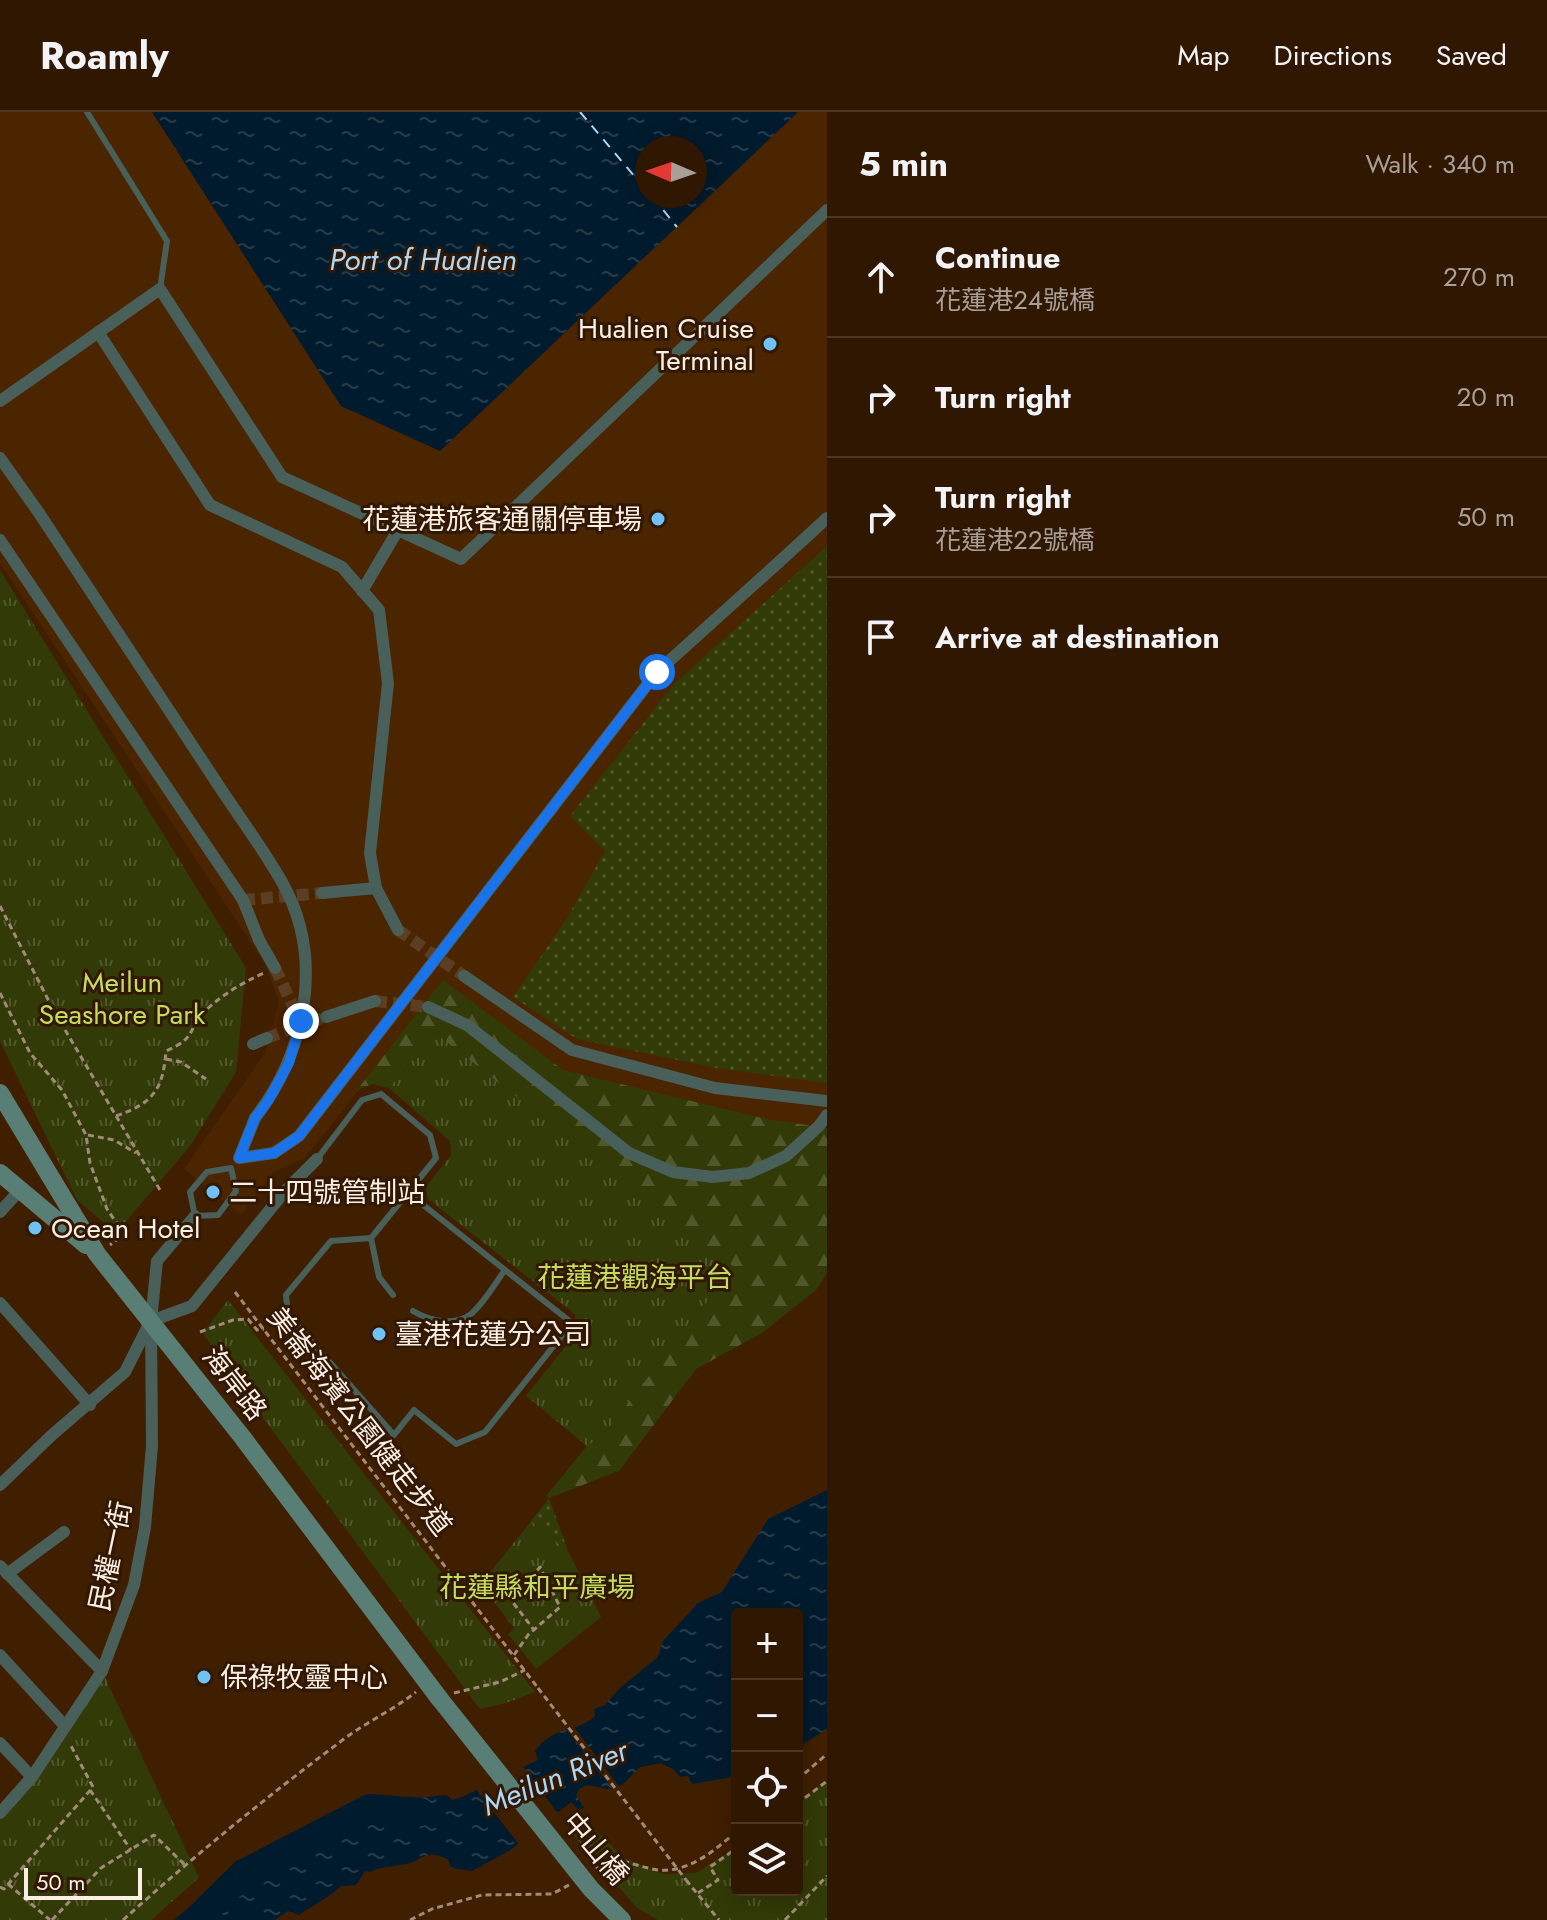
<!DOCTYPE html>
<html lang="en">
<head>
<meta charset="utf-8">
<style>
  :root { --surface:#301701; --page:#3c2410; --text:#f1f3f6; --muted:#a89f99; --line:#4b3623 }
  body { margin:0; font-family:Jost,"Noto Sans TC",sans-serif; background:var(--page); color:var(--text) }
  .controls { position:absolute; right:24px; bottom:24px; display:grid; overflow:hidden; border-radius:8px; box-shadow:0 4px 20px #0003 }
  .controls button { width:72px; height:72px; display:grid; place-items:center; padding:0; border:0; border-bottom:2px solid var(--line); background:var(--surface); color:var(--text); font:40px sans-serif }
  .compass { position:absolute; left:635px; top:24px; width:72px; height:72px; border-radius:50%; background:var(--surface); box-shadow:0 4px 20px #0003; rotate:272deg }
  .scale { position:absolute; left:24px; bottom:20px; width:118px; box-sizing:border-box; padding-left:8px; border:4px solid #fceee5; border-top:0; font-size:22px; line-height:28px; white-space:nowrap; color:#fceee5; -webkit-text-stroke:6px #311803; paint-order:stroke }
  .stop { position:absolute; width:24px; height:24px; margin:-18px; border:6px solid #1a73e8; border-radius:50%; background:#fff }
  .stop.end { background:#1a73e8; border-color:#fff; box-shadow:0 2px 8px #0008 }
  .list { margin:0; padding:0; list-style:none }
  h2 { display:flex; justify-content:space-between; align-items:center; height:104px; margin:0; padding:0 32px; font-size:34px }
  h2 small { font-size:26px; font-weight:400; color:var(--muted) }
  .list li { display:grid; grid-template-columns:52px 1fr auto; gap:24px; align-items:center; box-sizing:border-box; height:120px; padding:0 32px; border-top:2px solid var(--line) }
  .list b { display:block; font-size:30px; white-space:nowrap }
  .list p { margin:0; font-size:26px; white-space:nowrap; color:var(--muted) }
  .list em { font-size:26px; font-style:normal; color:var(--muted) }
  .icon { flex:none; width:44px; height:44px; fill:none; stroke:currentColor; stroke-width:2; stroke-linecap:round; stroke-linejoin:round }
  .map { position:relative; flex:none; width:827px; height:1808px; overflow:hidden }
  header { display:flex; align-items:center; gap:48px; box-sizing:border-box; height:112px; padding:0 40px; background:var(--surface); border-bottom:2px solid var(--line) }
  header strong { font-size:38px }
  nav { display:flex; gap:44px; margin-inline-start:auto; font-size:28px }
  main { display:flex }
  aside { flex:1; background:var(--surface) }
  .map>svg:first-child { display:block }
  .built { fill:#4b2400 }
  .grass { fill:url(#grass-dots) }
  .forest { fill:url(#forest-firs) }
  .park { fill:url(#park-tufts) }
  .water { fill:url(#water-ripples); fill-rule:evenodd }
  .pier { fill:#401f01 }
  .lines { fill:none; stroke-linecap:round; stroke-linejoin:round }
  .river { stroke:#001b2d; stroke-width:28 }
  .ferry { stroke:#acd7f6; stroke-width:2; stroke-dasharray:10 8; stroke-linecap:butt }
  .street-tunnel { stroke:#5c3e23; stroke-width:12; stroke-dasharray:12 6; stroke-linecap:butt }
  .path { stroke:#a18a77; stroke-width:3; stroke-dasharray:6 4; stroke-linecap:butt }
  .lane { stroke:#485f5a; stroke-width:6 }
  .street { stroke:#485f5a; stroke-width:12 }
  .secondary { stroke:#587e75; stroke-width:18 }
  .path-bridge { stroke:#a18a77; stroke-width:3; stroke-dasharray:6 4; stroke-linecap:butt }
  .street-bridge { stroke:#485f5a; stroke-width:12 }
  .secondary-bridge { stroke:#587e75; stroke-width:18 }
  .route { stroke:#1a73e8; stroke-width:10 }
  .poi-dot { fill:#71c1f5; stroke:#311803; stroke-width:3 }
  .labels { text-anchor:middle; stroke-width:6; stroke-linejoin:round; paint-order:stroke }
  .poi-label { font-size:28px; fill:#fceee5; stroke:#311803; text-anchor:start }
  .park-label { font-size:28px; fill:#c4dc5b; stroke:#311803 }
  .street-label { font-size:28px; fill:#fceee5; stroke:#311803 }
  .water-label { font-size:30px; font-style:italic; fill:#acd7f6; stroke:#311803 }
</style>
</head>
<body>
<header>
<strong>Roamly</strong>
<nav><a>Map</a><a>Directions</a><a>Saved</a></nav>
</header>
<main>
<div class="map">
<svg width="827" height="1808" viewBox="0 0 827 1808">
  <defs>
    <pattern id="grass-dots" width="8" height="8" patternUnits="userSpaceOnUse" patternTransform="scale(2)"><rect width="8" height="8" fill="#323a07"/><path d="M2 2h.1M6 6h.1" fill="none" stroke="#51572b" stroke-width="1.8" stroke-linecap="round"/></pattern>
    <pattern id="forest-firs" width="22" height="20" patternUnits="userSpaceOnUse" patternTransform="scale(2)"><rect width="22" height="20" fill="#323a07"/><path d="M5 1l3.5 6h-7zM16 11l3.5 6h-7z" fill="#51572b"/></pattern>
    <pattern id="park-tufts" width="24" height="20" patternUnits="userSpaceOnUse" patternTransform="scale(2)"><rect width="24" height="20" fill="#323a07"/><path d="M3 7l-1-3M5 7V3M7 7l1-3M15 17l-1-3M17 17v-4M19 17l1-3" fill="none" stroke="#51572b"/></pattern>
    <pattern id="water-ripples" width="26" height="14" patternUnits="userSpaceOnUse" patternTransform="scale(2)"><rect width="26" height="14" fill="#001b2d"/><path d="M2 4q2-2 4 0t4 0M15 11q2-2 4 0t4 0" fill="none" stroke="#263c4b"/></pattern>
  </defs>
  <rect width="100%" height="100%" fill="#401f01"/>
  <polygon class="built" points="0,0 152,0 341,294 677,115 798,0 827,0 827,1047 734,1155 416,906 305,1046 274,1060 241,1103 184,1057 265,941 279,890 265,852 0,451"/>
  <g class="grass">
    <polygon points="827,434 827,971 716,956 577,927 513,885 567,806 605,739 570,704 673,573"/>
    <polygon points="549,1386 568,1439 531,1409"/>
  </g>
  <polygon class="forest" points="443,868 563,958 766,1007 827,1016 827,1161 816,1178 762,1221 696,1257 619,1359 549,1386 546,1384 587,1334 602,1324 734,1155 435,921 389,976 373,972 357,978"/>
  <g class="park">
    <polygon points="0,458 246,856 236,960 190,1034 116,1121 77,1088 0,929"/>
    <polygon points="435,921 734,1155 602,1324 587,1334 526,1284 577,1220 575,1202 428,1087 426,1075 451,1043 450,1029 389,976"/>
    <polygon points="228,1188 535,1580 506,1591 480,1597 240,1275 203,1221"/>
    <polygon points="531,1409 568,1439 601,1505 536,1557 508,1522 514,1516 481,1472"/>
    <polygon points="102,1559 199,1766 151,1808 0,1808 0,1701"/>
    <polygon points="827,1668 827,1808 658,1808 637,1796 572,1721 587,1710 624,1746 663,1762 696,1761 737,1735 737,1778 797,1778 797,1692"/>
  </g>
  <g class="water">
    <path d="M152 0H798L440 339 341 294ZM647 36H695V84H647Z"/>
    <path d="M827 1378V1617L797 1636V1502H737V1662L727 1666 692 1672 688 1664 680 1665 673 1657 661 1651 640 1655 622 1673 608 1677 587 1673 579 1677 576 1683 584 1696 579 1698 571 1690 509 1739 472 1759 451 1756 448 1747C425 1738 429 1744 410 1751 396 1755 383 1753 370 1760L365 1759 356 1773 341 1774C333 1783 310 1795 299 1803L288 1799 275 1808H174C188 1795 204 1786 216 1773L223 1777 309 1731 331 1713 401 1692 408 1687 446 1683 452 1688 462 1685 538 1648 535 1639C555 1612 576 1622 595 1604L594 1597 605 1593 620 1576 658 1545 663 1529 698 1491 722 1480 768 1407Z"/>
  </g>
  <g class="pier">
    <polygon points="571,1611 621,1677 614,1679 563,1613"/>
    <polygon points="521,1652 560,1704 521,1735 474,1675"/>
  </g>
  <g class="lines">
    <polyline class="river" points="196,1808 244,1761 370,1696 420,1700"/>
    <g class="ferry">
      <polyline points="580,0 647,79"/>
      <polyline points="652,84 677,115"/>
    </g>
    <g class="street-tunnel">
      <polyline points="243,788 322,781"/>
      <polyline points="398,818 464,864"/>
      <polyline points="275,856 302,913 326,905"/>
      <polyline points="375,889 428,895"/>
      <polyline points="267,926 302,913"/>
    </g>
    <g class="path">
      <polyline points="0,794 55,901 160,1078"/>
      <polyline points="0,881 30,941 62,978 86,1023 90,1051 107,1097 124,1122 110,1133"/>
      <polyline points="166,947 181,950 206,967"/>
      <path d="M116 1004C153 991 163 978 166 939 198 925 186 919 205 899 223 882 242 871 264 861"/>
      <polyline points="88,1023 114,1028 136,1041"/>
      <polyline points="235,1180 538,1576"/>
      <polyline points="200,1220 233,1208 248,1207 257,1218 264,1217"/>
      <polyline points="514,1543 528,1523 560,1495 540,1455 528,1470 522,1466 508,1484 534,1518"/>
      <polyline points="454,1581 500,1570 525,1558"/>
      <polyline points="797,1668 827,1642"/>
      <polyline points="90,1678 131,1738"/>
      <polyline points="797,1692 827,1669"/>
      <path d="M596 1757 614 1747C629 1750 644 1756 658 1758 689 1761 715 1738 737 1719"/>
      <polyline points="686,1768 719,1808"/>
      <polyline points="8,1772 50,1808"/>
      <polyline points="0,1775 4,1777 93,1675 70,1632"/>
      <polyline points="698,1781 718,1768 710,1755 737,1736"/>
      <polyline points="52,1808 101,1756 154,1723 185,1753"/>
      <path d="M123 1808C193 1745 265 1686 340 1630 364 1611 392 1599 416 1580"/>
      <polyline points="410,1808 432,1797 482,1783 552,1782 569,1773"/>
      <polyline points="785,1808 827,1764"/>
    </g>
    <g class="lane">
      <polyline points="87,0 167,129 160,177"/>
      <polyline points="317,1047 362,988 381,982 430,1023 436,1046 371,1126 379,1165 393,1183"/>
      <polygon points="231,1056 236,1079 218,1103 195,1104 190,1080 207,1060"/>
      <polyline points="407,1080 505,1158"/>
      <path d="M371 1126 331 1129 286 1183 288 1203 394 1323 414 1298 456 1332 485 1320 572 1211 505 1158C496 1170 480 1197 468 1204 452 1214 428 1208 413 1199"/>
    </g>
    <g class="street">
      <polyline points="98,220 210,393 342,455 379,498 388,571 370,741 376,776 398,818"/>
      <polyline points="0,289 160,177 282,365 461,447 827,98"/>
      <polyline points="0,346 39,401 215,668"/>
      <polyline points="0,428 243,788 259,828 275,856"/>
      <polyline points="779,450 827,406"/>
      <polyline points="362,479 398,418"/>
      <polyline points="322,781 376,776"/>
      <polyline points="464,864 572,938 715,976 827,989"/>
      <polyline points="428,895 467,913 629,1041 673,1060 713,1065 749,1061 786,1044 819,1014 827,1003"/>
      <polyline points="326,905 375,889"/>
      <polyline points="253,932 267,926"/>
      <polyline points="255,1006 239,1046 274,1041"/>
      <polyline points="0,1100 20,1078"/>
      <polyline points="0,1191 90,1293"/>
      <polyline points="151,1209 192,1194 285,1079 317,1047"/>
      <polyline points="0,1373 52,1323 125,1260 149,1212"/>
      <polyline points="0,1454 102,1559"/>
      <polyline points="7,1462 64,1420"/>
      <polyline points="0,1543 65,1614"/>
      <polyline points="0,1631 32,1665"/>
      <polyline points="0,1701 32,1665 102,1559 134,1473 145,1415 152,1334 151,1209 157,1149 195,1104"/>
    </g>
    <g class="secondary">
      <polyline points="0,981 97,1142 243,1326 439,1586"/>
      <polyline points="0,1061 86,1133"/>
    </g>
    <polyline class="path-bridge" points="538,1576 686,1768"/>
    <g class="street-bridge">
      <path d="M215 668C237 702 262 735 282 770 325 846 306 940 255 1006"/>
      <polyline points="274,1041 299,1024 657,560 779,450"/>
    </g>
    <polyline class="secondary-bridge" points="439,1586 591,1777 622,1808"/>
  </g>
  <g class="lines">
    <polyline class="route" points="301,909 289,951 268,989 255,1006 239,1046 274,1041 299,1024 657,560"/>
  </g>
  <g class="poi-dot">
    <circle cx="770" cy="232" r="8"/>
    <circle cx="658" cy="407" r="8"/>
    <circle cx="213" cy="1080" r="8"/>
    <circle cx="35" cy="1116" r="8"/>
    <circle cx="379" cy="1222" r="8"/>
    <circle cx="204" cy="1565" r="8"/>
  </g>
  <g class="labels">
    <g class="poi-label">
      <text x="754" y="226" text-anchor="end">Hualien Cruise<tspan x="754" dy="32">Terminal</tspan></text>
      <text x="642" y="417" text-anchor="end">花蓮港旅客通關停車場</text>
      <text x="229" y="1090">二十四號管制站</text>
      <text x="51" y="1126">Ocean Hotel</text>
      <text x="395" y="1232">臺港花蓮分公司</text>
      <text x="220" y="1575">保祿牧靈中心</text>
    </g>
    <g class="park-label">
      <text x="122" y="880">Meilun<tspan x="122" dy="32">Seashore Park</tspan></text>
      <text x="635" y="1175">花蓮港觀海平台</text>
      <text x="537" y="1485">花蓮縣和平廣場</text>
    </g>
    <g class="street-label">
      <text transform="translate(235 1271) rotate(52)" y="10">海岸路</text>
      <text transform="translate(360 1309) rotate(52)" y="10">美崙海濱公園健走步道</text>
      <text transform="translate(110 1444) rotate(-78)" y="10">民權一街</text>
      <text transform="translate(596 1736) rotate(50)" y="10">中山橋</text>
    </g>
    <g class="water-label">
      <text x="423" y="158">Port of Hualien</text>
      <text transform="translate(555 1666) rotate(-22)" y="10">Meilun River</text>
    </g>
  </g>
</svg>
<div class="controls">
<button>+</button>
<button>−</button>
<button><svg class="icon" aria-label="locate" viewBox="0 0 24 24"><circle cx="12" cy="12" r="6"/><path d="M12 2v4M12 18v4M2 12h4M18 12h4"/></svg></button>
<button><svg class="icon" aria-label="layers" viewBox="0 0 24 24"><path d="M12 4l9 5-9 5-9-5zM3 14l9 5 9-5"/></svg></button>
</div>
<svg class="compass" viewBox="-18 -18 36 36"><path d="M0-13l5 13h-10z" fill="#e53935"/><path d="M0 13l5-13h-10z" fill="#a89f99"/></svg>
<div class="scale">50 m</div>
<div class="stop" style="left:657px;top:560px"></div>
<div class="stop end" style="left:301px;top:909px"></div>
</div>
<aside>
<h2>5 min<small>Walk · 340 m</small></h2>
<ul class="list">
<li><svg class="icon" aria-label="ahead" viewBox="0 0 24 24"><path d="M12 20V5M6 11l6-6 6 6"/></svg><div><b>Continue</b><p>花蓮港24號橋</p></div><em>270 m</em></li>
<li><svg class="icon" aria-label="right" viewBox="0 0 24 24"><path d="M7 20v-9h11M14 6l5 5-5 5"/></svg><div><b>Turn right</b></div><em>20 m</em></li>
<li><svg class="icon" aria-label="right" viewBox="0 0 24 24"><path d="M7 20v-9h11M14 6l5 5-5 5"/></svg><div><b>Turn right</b><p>花蓮港22號橋</p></div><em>50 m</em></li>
<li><svg class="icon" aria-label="arrive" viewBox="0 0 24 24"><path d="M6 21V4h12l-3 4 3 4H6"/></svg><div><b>Arrive at destination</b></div></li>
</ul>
</aside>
</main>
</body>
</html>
